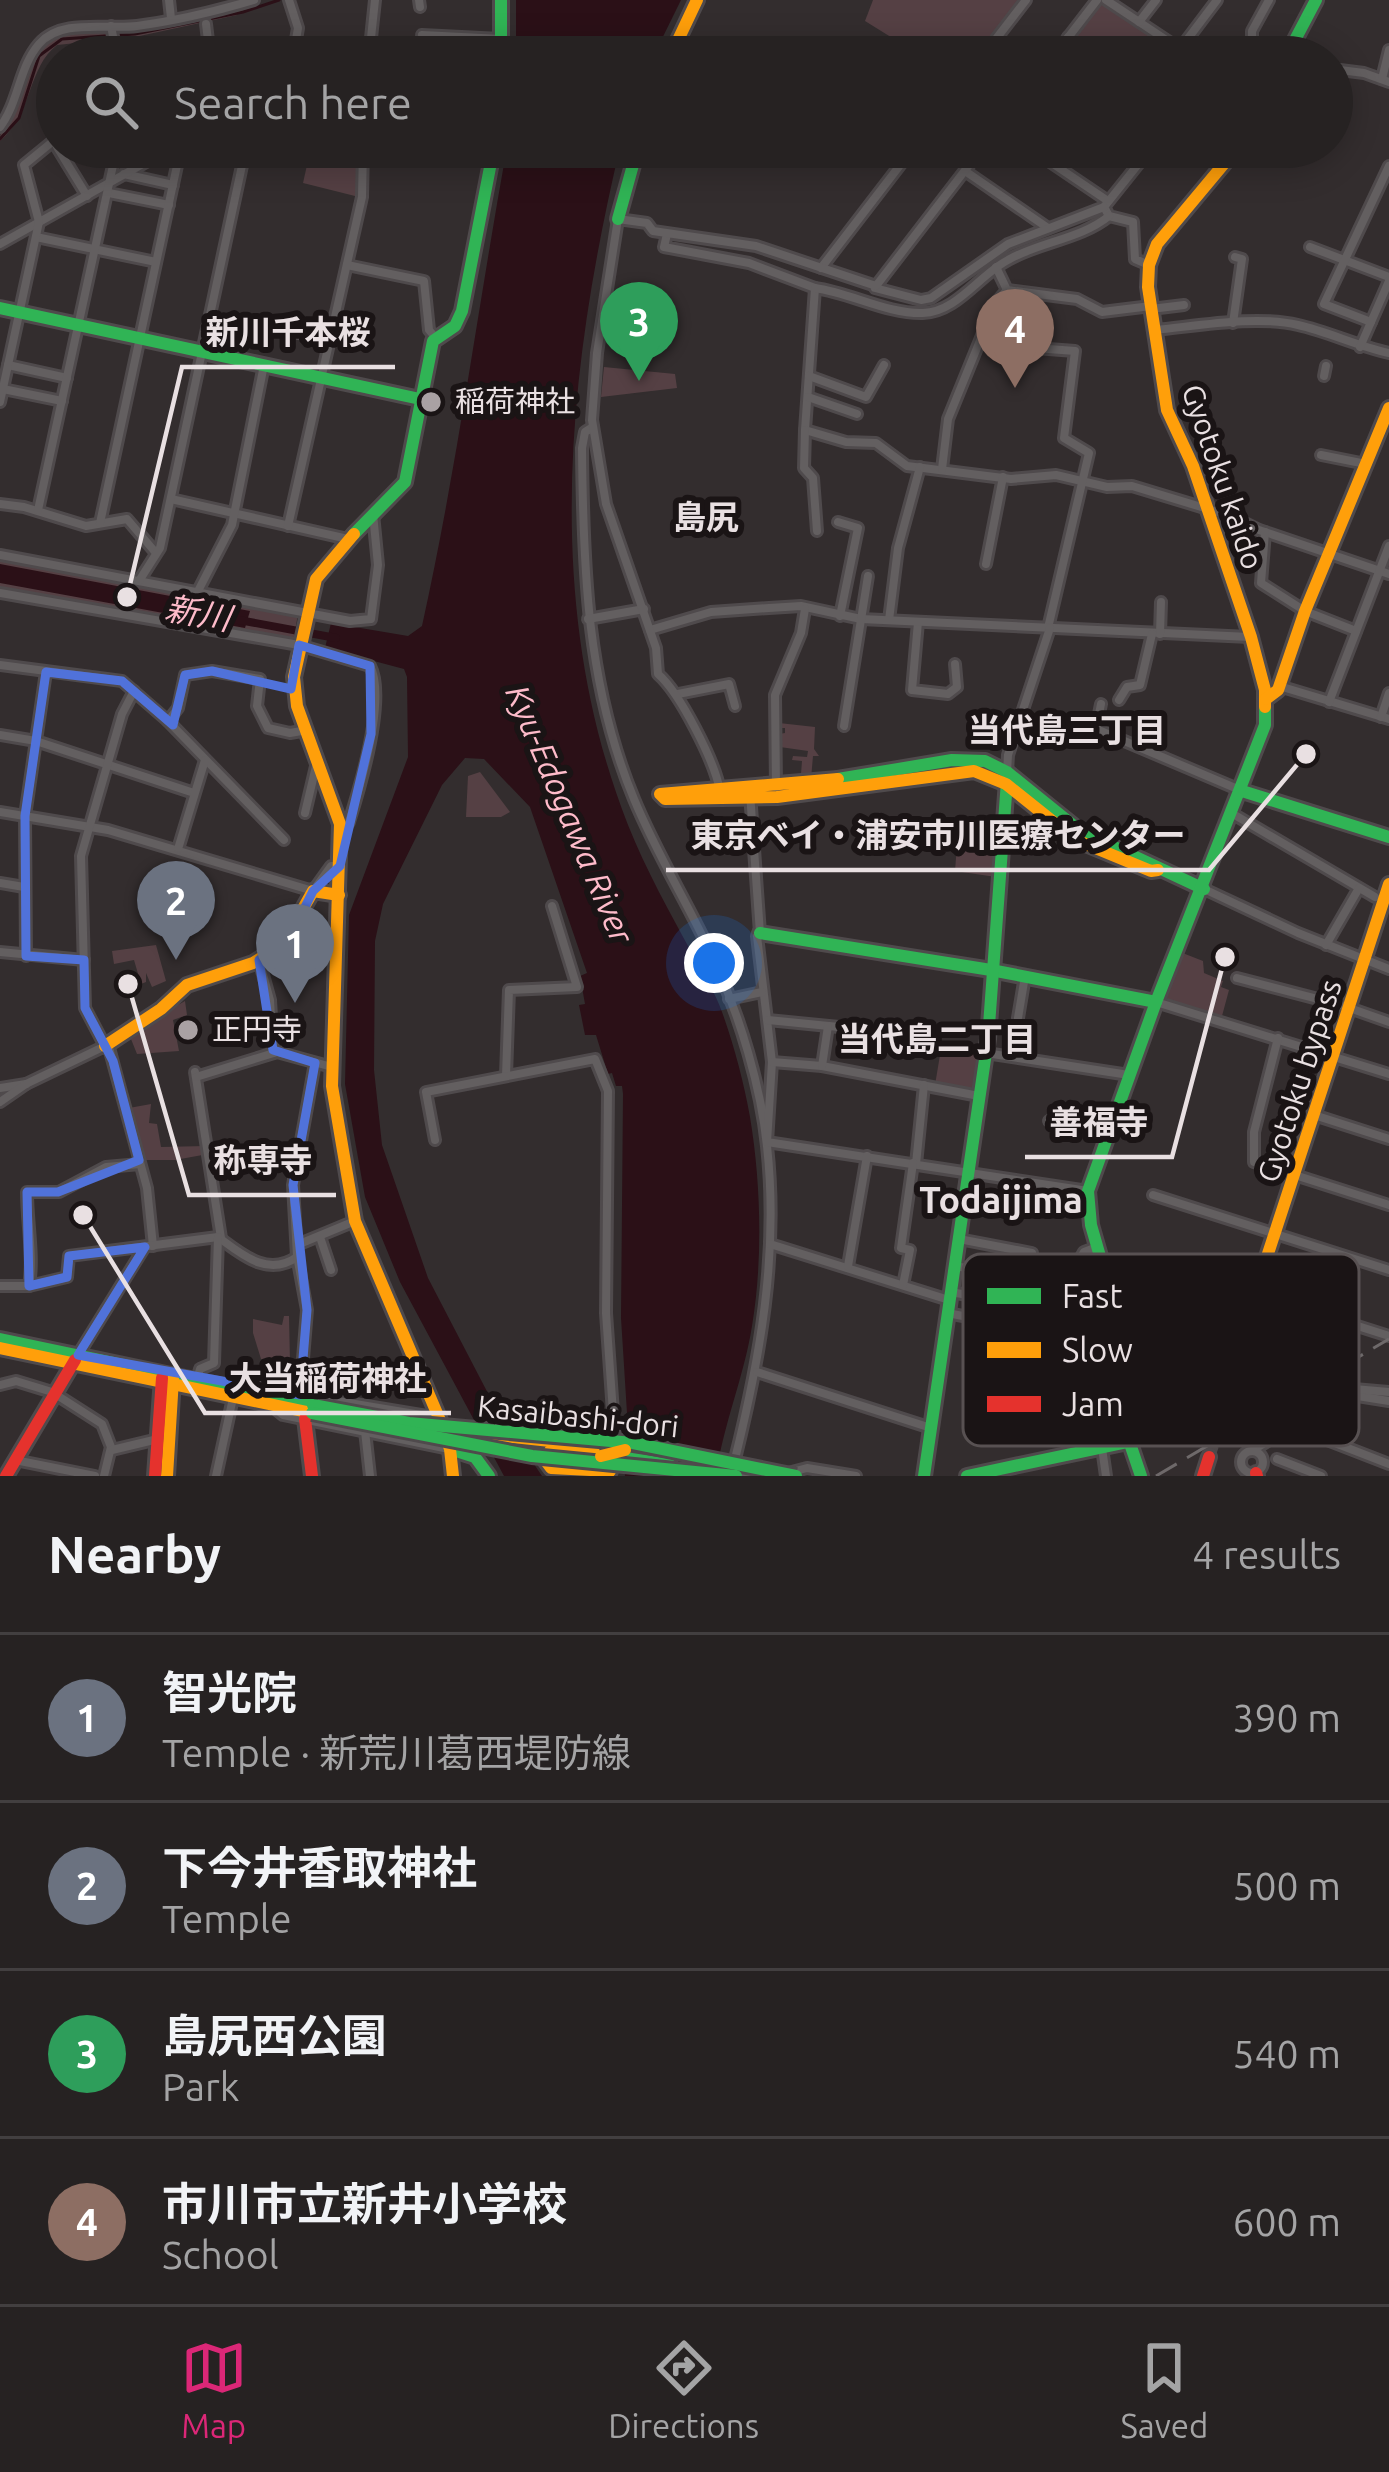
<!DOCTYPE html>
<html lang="en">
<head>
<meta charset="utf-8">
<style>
  :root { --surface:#262222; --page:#322f2f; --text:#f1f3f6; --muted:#a4a4a5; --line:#423f40; --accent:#db2777 }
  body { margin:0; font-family:Ubuntu,"Noto Sans JP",sans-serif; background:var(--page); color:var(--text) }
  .you { position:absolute; left:714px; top:963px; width:42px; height:42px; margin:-30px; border:9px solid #fff; border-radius:50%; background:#1a73e8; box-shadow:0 0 0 18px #1a73e833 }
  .badge { display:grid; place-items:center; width:78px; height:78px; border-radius:50%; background:var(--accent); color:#fff; font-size:39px; font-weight:700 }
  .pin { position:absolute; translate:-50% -99px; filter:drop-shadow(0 3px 6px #0008) }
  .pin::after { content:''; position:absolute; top:63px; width:42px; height:36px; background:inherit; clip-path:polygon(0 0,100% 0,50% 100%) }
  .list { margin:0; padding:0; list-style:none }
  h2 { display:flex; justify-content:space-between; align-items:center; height:156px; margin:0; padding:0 48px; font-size:51px }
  h2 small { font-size:39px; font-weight:400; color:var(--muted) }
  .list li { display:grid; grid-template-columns:78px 1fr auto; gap:36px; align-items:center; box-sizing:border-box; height:168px; padding:0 48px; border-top:3px solid var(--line) }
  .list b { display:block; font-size:45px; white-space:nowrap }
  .list p { margin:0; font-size:39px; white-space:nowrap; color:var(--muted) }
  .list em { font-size:39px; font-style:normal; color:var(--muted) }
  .icon { flex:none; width:66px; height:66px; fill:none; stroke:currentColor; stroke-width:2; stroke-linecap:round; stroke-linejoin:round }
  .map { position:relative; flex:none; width:1389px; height:1476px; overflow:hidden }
  .search { position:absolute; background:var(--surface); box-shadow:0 6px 30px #0003; left:36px; right:36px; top:36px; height:132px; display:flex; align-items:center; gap:30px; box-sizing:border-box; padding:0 42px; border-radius:66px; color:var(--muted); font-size:45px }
  .sheet { height:828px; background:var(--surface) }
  nav { display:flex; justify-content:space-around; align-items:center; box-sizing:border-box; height:168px; border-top:3px solid var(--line); background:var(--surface); font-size:33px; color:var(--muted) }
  nav a { display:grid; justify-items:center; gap:6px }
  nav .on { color:var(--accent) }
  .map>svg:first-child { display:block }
  .green { fill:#554044 }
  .water { fill:#2b1017 }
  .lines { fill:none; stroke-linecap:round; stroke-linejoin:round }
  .stream { stroke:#2b1017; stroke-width:3 }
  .canal { stroke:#2b1017; stroke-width:8 }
  .primary-tunnel { stroke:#4e4849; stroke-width:12; stroke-dasharray:12 6; stroke-linecap:butt }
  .street-casing { stroke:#4f4a4c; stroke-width:14 }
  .fast-casing { stroke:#4f4a4c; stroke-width:18 }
  .slow-casing { stroke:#4f4a4c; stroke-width:18 }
  .jam-casing { stroke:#4f4a4c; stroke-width:18 }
  .street { stroke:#635f60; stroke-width:8 }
  .fast { stroke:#30b455; stroke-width:12 }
  .slow { stroke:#ff9f0a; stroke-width:12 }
  .jam { stroke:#e5322d; stroke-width:12 }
  .rail { stroke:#6e696a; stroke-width:3; stroke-dasharray:24 12; stroke-linecap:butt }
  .fast-bridge-casing { stroke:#4f4a4c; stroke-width:18; stroke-linecap:butt }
  .slow-bridge-casing { stroke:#4f4a4c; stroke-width:18; stroke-linecap:butt }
  .fast-bridge { stroke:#30b455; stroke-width:12 }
  .slow-bridge { stroke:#ff9f0a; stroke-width:12 }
  .marked { fill:none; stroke:#5072da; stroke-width:9; stroke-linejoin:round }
  .poi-dot { fill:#a9a1a3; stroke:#1a1415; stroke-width:4.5 }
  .labels { text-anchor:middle; stroke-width:12; stroke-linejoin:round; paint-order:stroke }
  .poi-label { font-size:30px; fill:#e9e0e2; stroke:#1a1415; text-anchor:start }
  .street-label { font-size:30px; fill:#e9e0e2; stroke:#1a1415 }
  .neighbourhood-label { font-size:33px; font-weight:bold; fill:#e9e0e2; stroke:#1a1415 }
  .water-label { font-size:33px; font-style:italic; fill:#febbca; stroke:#1a1415 }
  .quarter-label { font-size:36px; font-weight:bold; fill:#e9e0e2; stroke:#1a1415 }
  .key { fill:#1a1415; stroke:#585152; stroke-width:3 }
  .key-label { font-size:33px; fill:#e9e0e2 }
  .leader { fill:none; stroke:#e9e0e2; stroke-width:4.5 }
  .callout-dot { fill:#e9e0e2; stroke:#1a1415; stroke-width:4.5 }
  .callout-label { font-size:33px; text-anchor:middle; font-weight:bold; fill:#e9e0e2; stroke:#1a1415; stroke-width:12; stroke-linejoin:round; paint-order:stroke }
</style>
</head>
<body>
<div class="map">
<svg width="1389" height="1476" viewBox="0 0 1389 1476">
  <rect width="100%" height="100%" fill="#332d2e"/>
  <g class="green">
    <polygon points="873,0 1022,0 977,57 923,57 865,21"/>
    <polygon points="1100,3 1150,34 1135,57 1103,57 1075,38"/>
    <path d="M235 8 237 15 135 37 57 45C28 67 33 112 0 141 0 126 10 120 16 107 26 82 28 56 49 38Z"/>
    <polygon points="311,147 361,158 359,197 303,183"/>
    <polygon points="604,367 675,374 677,388 601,397"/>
    <polygon points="0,556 298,614 293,642 0,590"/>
    <polygon points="779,723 815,727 814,749 819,756 813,756 811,779 791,779 791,776 801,774 802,761 792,760 793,756 807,757 808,751 780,747 779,734 785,733 785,728 778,728"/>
    <polygon points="480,772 510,812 501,817 466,817 468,776"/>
    <polygon points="957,845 997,850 996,877 955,871"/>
    <polygon points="156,945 166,981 152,987 146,973 146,982 141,984 134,960 114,964 112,951"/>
    <polygon points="1180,952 1203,961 1204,973 1223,981 1221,987 1229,990 1222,1016 1165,1000 1162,995"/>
    <polygon points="185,1001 187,1015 173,1020 179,1051 137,1054 131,1039 176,1002 178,1005"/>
    <polygon points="941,1049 980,1055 974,1092 935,1085"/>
    <polygon points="151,1104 149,1123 157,1124 161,1147 206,1146 208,1154 175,1160 144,1160 129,1108"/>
    <polygon points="284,1316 289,1316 290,1363 261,1359 253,1333 253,1319 282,1325"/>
  </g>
  <g class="water">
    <polygon points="516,0 681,0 653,57 516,57"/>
    <path d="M507 147H620C567 373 542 606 628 825 646 870 670 913 693 955 703 974 715 992 722 1012 734 1045 744 1083 750 1117 761 1183 763 1260 752 1326 744 1377 723 1425 716 1476H625L621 1421 627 1413 621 1318 623 1094 622 1086H616L612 1073 608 1074 596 1035H585L579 1005 585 1004 580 976 587 973 530 807 484 759 465 758 442 785 383 904 375 941 374 1070 382 1145 428 1278 493 1403 542 1476H504L400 1282 365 1197 345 1084 349 915 408 757 407 677 404 669 325 648 331 623 408 636 422 626C457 468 478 307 507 147Z"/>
    <polygon points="0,564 250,611 245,628 0,583"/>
  </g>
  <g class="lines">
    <polyline class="stream" points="0,139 19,118 39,56 62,39 135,34 243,12 279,0"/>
    <polyline class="canal" points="239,620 336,638"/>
    <polyline class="primary-tunnel" points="1209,1457 1218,1431"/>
    <g class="street-casing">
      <g id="street">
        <polyline points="169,0 171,18"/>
        <polyline points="289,0 298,28 293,57"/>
        <polyline points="419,0 420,7"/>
        <polyline points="1106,0 1192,57"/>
        <polyline points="1139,22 1156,0"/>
        <polyline points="206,24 210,57"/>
        <polyline points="111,26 117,57"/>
        <polyline points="1068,37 1097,57"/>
        <polyline points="1252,48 1252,31 1269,0"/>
        <polyline points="1180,49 1217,0"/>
        <polyline points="369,57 375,0"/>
        <polyline points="425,57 422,35 501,39"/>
        <polyline points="982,57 1026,0"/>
        <polyline points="1053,57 1097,0"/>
        <polyline points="1241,57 1252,48 1267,57"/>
        <polyline points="1332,69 1364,73 1389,82"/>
        <polyline points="1382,79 1389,50"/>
        <path d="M0 127C19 102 19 67 39 44 61 18 107 30 137 26 175 21 217 11 254 0"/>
        <polyline points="57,147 87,196"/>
        <polyline points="1028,147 1108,201"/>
        <polyline points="965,171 1048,228"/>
        <polyline points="124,174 173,185"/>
        <polyline points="109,193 169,205"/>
        <polyline points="667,234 664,247 749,263 815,288 805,430 846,442 876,443 907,466 1011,479 1056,475 1107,487 1132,486 1231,516 1259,530 1389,574"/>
        <polyline points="36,237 156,262"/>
        <polyline points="0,244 173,147"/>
        <polyline points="1310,247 1389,277"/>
        <polyline points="347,265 424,281 429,330 435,337"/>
        <polyline points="1149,265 1135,259 1133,222 1109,216 1104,207 1152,147"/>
        <polyline points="996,267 1007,290 1077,299 1102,312 1151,306"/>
        <polyline points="821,268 914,147"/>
        <path d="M815 288C851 293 887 314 923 313 957 312 979 275 1008 260 1039 242 1081 239 1109 216"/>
        <polyline points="875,288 921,300 931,298 1008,244 1104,207"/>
        <polyline points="1007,290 986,314 1024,333 1022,347 1075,351 1064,438 1089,453 1048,628"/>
        <polyline points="1151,309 1184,305"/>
        <polyline points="1371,322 1324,304 1389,166"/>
        <polyline points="1233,323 1242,259 1235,257"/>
        <polyline points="270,327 331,340"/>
        <path d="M1155 330C1197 326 1257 315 1298 325 1329 332 1357 346 1389 353"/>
        <polyline points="1360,347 1389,281"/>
        <polyline points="8,365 67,378"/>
        <polyline points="809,376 866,397 884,365"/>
        <polyline points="1324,376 1326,366"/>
        <polyline points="3,389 62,401"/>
        <polyline points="808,397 857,414"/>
        <polyline points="0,402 39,222 24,165 57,138"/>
        <path d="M593 427 585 432 582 448C583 568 587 686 634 799 657 855 690 907 715 962 740 1017 761 1087 767 1146 779 1254 760 1359 734 1463"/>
        <polyline points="805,430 804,468 813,478 817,531"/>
        <polyline points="1321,455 1366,464"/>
        <polyline points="942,469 948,419 990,316"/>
        <polyline points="171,499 348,539"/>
        <polyline points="0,504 24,507 86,526 127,519 156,553"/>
        <polyline points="38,510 117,147"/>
        <polyline points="838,522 858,528 840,616"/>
        <polyline points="100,523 181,147"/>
        <polyline points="288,526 362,197 363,147"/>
        <polyline points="1265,532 1261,583 1305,611 1356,631"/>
        <polyline points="0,555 350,621 371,619 378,565 373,514"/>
        <polyline points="986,564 1003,477"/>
        <polyline points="139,581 160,548 246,147"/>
        <path d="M0 593 299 645 370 666C387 698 360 787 349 822L341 834"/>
        <polyline points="197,593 232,525 264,365"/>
        <polyline points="588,619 644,609"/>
        <polyline points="889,620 898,548 920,467"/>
        <polyline points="918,622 912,690 948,694 957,687 955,664"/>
        <polyline points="650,630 711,612 769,608 801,606 861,619 1250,637"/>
        <polyline points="1160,634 1161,602"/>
        <polyline points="0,665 122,681 168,721 284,840"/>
        <polyline points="1279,686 1389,719"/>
        <polyline points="678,694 729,684 735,706"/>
        <polyline points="1119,700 1127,687 1140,685 1152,634"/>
        <polyline points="1329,702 1389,546"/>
        <polyline points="1101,704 1096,729 1240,790"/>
        <polyline points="1381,717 1389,693"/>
        <polyline points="168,721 178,708 185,675 212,671 260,679 257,706 268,728 290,733 307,730"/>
        <polyline points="844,726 868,576"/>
        <polyline points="0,735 36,741 194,793"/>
        <polyline points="1007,772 1008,755 1050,628"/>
        <polyline points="776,787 775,695 801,633 805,609"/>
        <path d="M720 791C715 762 680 693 658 674L656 648 606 504 592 420 597 353 618 219 647 223 653 231 756 246 876 286 983 147"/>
        <polyline points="750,793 760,933 757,936 772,1062 767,1142 1088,1191"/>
        <polyline points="0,812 108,830 313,891 331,866 340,866"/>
        <polyline points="305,813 317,762"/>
        <polyline points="1233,814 1375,897"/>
        <polyline points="178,849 205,760"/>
        <polyline points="0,883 24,887"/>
        <polyline points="1204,889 1298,933 1389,969"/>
        <polyline points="1326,945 1359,888"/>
        <polyline points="0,952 84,960"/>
        <polyline points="26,956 25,816 46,672"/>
        <polyline points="259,960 270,1000 273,1053"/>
        <polyline points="1237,978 1341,1005 1389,1022"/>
        <polyline points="729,999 762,992"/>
        <polyline points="1156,1002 1389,1074"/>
        <polyline points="1018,1018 1025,976"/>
        <polyline points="768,1020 839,1027"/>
        <polyline points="1278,1038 1254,1132 1254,1162 1389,1205"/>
        <polyline points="108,1044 147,1188 153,1246"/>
        <polyline points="986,1053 1129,1075"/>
        <polyline points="772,1062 822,1066 979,1096"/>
        <polyline points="822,1066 828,1026"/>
        <polyline points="195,1072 221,1238"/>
        <polyline points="506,1076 509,990 577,987 552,906"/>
        <polyline points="196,1077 277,1052 332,1067"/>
        <polyline points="0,1088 26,1084"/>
        <polyline points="0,1102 26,1084 105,1046 85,1008 81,856 122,714 134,691"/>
        <polyline points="1314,1115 1389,1139"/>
        <polyline points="1049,1121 1108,1131"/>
        <polyline points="435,1140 426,1092 595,1059 608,1091 606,1313 615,1441"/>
        <polyline points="916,1164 924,1085"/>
        <polyline points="1153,1195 1389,1270"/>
        <polyline points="320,1237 331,1270"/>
        <polyline points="959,1239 1032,1253 1031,1263 1075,1268 1084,1252 1097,1247"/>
        <polyline points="770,1244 949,1300"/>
        <polyline points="297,1245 355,1221"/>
        <polyline points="848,1266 867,1156"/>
        <polyline points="954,1266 1076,1286"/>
        <polyline points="903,1285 910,1250 901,1248 913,1163"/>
        <path d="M0 1286H29L67 1277 69 1256 218 1237C240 1253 267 1278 297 1257"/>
        <path d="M29 1286C34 1255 27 1224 27 1192H59L106 1167 140 1164"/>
        <polyline points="950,1292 1076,1313 1076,1338"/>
        <polyline points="1257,1294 1389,1336"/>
        <polyline points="947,1313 1080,1338 1126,1333 1179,1334 1229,1350"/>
        <polyline points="1080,1338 1086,1354 1098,1448"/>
        <polyline points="78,1355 144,1248"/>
        <polyline points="1246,1355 1317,1374 1345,1394 1389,1401"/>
        <polyline points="757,1372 931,1428"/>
        <polyline points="1324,1377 1354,1389 1389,1392"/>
        <polyline points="197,1380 200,1369 214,1363 218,1237"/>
        <polyline points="230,1383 439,1418"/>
        <polyline points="0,1385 16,1381 52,1392 102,1424 111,1447 104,1476"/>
        <polyline points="300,1395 307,1310 297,1256 293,1185 315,1063"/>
        <polyline points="1123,1395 1219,1400"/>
        <polyline points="272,1406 283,1415 449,1449"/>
        <polyline points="365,1431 370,1476"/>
        <polyline points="1127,1435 1209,1432"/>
        <polyline points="1102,1448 1106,1476"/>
        <polyline points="112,1450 158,1439"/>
        <polyline points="1252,1451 1291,1426 1389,1464"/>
        <circle cx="1252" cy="1462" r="11"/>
        <polyline points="1277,1459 1321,1476"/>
        <polyline points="15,1460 95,1476"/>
        <polyline points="732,1472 754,1476"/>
        <polyline points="788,1473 807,1468 856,1476"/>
        <polyline points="216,1476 233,1398"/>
      </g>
    </g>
    <g class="fast-casing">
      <g id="fast">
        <polyline points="501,0 501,57"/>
        <polyline points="1286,57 1316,0"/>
        <polyline points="618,219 638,147"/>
        <polyline points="0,308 420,399"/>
        <polyline points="354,534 405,482 433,341 455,326 462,311 494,147"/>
        <polyline points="838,779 952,760 985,761 1007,772 1080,831 1204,889"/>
        <polyline points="1242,791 1389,837"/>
        <polyline points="760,933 991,970 1156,1002"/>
        <polyline points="0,1339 313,1405"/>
        <polyline points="450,1449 475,1457 489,1476"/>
        <polyline points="625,1458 670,1465"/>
        <polyline points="924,1476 988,1039 1007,781"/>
        <polyline points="967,1476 1128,1442"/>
        <polyline points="1141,1476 1124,1426 1122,1333 1091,1225 1088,1191 1156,1002 1265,725 1265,707"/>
      </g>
    </g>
    <g class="slow-casing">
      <g id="slow">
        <polyline points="670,57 697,0"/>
        <polyline points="1238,147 1157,244 1149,265 1148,287 1167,410 1193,466 1251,637 1265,690 1265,707"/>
        <polyline points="354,534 316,579 294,677 297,706 340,824 332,1086 355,1221 439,1418 450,1449 453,1476"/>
        <polyline points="1266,699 1278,690 1305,611 1389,408"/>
        <polyline points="838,779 660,794 665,799 777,797 974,771 1006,784 1076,840 1151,871 1158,870"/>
        <polyline points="105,1046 161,1009 187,985 253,963 283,944 313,891 339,895"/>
        <polyline points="1110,1292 1169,1266 1257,1294"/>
        <polyline points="0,1348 312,1413"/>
        <polyline points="495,1435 615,1448 610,1471 551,1468 545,1460 550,1451 601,1456"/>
        <polyline points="1208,1437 1389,884"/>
        <polyline points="167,1476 173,1379"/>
      </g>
    </g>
    <g class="jam-casing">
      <g id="jam">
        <polyline points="305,1419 312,1476"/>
        <polyline points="1256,1473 1257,1476"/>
        <polyline points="6,1476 75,1360"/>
        <polyline points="155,1476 162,1378"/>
        <polyline points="1203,1476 1209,1457"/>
      </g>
    </g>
    <use href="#street" class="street"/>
    <use href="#fast" class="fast"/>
    <use href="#slow" class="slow"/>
    <use href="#jam" class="jam"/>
    <polyline class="rail" points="1156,1476 1389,1339"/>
    <g class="fast-bridge-casing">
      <g id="fast-bridge">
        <polyline points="313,1405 409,1423 633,1443 796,1476"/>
        <polyline points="312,1413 532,1456 736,1476"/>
      </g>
    </g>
    <g class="slow-bridge-casing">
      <polyline id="slow-bridge" points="601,1456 625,1450"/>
    </g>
    <use href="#fast-bridge" class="fast-bridge"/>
    <use href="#slow-bridge" class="slow-bridge"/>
  </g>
  <path class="marked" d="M299 645 370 666 371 734 340 866 313 891 289 939 259 960 273 1050 315 1063 293 1185 307 1310 300 1395 78 1355 145 1247 69 1256 67 1277 29 1286 27 1192H58L139 1160 113 1061 85 1008 84 960 26 956 25 816 46 672 122 681 173 725 185 675 212 671 291 689Z"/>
  <g class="poi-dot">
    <circle cx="431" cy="402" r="12"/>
    <circle cx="188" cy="1030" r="12"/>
  </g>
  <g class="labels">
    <g class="poi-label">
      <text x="455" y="412">稲荷神社</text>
      <text x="212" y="1040">正円寺</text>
    </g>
    <g class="street-label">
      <text transform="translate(1222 477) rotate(71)" y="10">Gyotoku kaido</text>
      <text transform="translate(1300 1081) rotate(-72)" y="10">Gyotoku bypass</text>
      <text transform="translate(578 1417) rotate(6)" y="10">Kasaibashi-dori</text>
    </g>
    <g class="neighbourhood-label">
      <text x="706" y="529">島尻</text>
      <text x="1067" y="742">当代島三丁目</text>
      <text x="937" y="1051">当代島二丁目</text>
    </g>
    <g class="water-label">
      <text transform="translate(198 613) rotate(10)" y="12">新川</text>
      <text transform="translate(570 814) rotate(67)" y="12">Kyu-Edogawa River</text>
    </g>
    <g class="quarter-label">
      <text x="1001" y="1213">Todaijima</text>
    </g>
  </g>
  <rect x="963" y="1254" width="396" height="192" rx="18" class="key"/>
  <rect x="987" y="1288" width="54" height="16" fill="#30b455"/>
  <rect x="987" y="1342" width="54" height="16" fill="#ff9f0a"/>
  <rect x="987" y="1396" width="54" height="16" fill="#e5322d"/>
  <g class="key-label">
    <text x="1062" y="1308">Fast</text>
    <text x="1062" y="1362">Slow</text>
    <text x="1062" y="1416">Jam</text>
  </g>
  <path class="leader" d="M127 597L182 367H395M1306 754L1209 870H666M1225 957L1172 1157H1025M128 984L189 1195H336M83 1215L205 1413H451"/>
  <g class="callout-dot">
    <circle cx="127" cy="597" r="12"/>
    <circle cx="1306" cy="754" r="12"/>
    <circle cx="1225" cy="957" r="12"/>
    <circle cx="128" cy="984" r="12"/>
    <circle cx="83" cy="1215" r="12"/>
  </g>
  <g class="callout-label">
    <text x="288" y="344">新川千本桜</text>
    <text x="938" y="847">東京ベイ・浦安市川医療センター</text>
    <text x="1099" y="1134">善福寺</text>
    <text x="263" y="1172">称専寺</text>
    <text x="328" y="1390">大当稲荷神社</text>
  </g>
</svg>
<div class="you"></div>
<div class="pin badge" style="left:295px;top:1003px;background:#6b7280">1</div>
<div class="pin badge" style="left:176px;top:960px;background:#6b7280">2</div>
<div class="pin badge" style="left:639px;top:381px;background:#2e9e5b">3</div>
<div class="pin badge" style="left:1015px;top:388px;background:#8d6e63">4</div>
<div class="search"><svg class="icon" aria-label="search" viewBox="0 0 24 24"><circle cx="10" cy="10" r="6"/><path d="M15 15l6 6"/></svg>Search here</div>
</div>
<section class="sheet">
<h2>Nearby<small>4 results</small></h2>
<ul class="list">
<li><span class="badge" style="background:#6b7280">1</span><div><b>智光院</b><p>Temple · 新荒川葛西堤防線</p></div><em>390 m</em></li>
<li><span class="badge" style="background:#6b7280">2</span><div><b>下今井香取神社</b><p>Temple</p></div><em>500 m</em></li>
<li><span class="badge" style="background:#2e9e5b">3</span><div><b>島尻西公園</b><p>Park</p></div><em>540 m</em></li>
<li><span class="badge" style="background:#8d6e63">4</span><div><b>市川市立新井小学校</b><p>School</p></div><em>600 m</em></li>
</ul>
</section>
<nav>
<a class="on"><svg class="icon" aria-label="map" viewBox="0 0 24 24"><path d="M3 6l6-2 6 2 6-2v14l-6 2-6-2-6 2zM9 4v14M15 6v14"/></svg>Map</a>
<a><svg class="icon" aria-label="directions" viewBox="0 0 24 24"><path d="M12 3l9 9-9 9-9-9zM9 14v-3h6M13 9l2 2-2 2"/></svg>Directions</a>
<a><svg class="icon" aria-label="saved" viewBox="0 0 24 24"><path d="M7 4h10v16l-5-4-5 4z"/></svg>Saved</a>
</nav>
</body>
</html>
